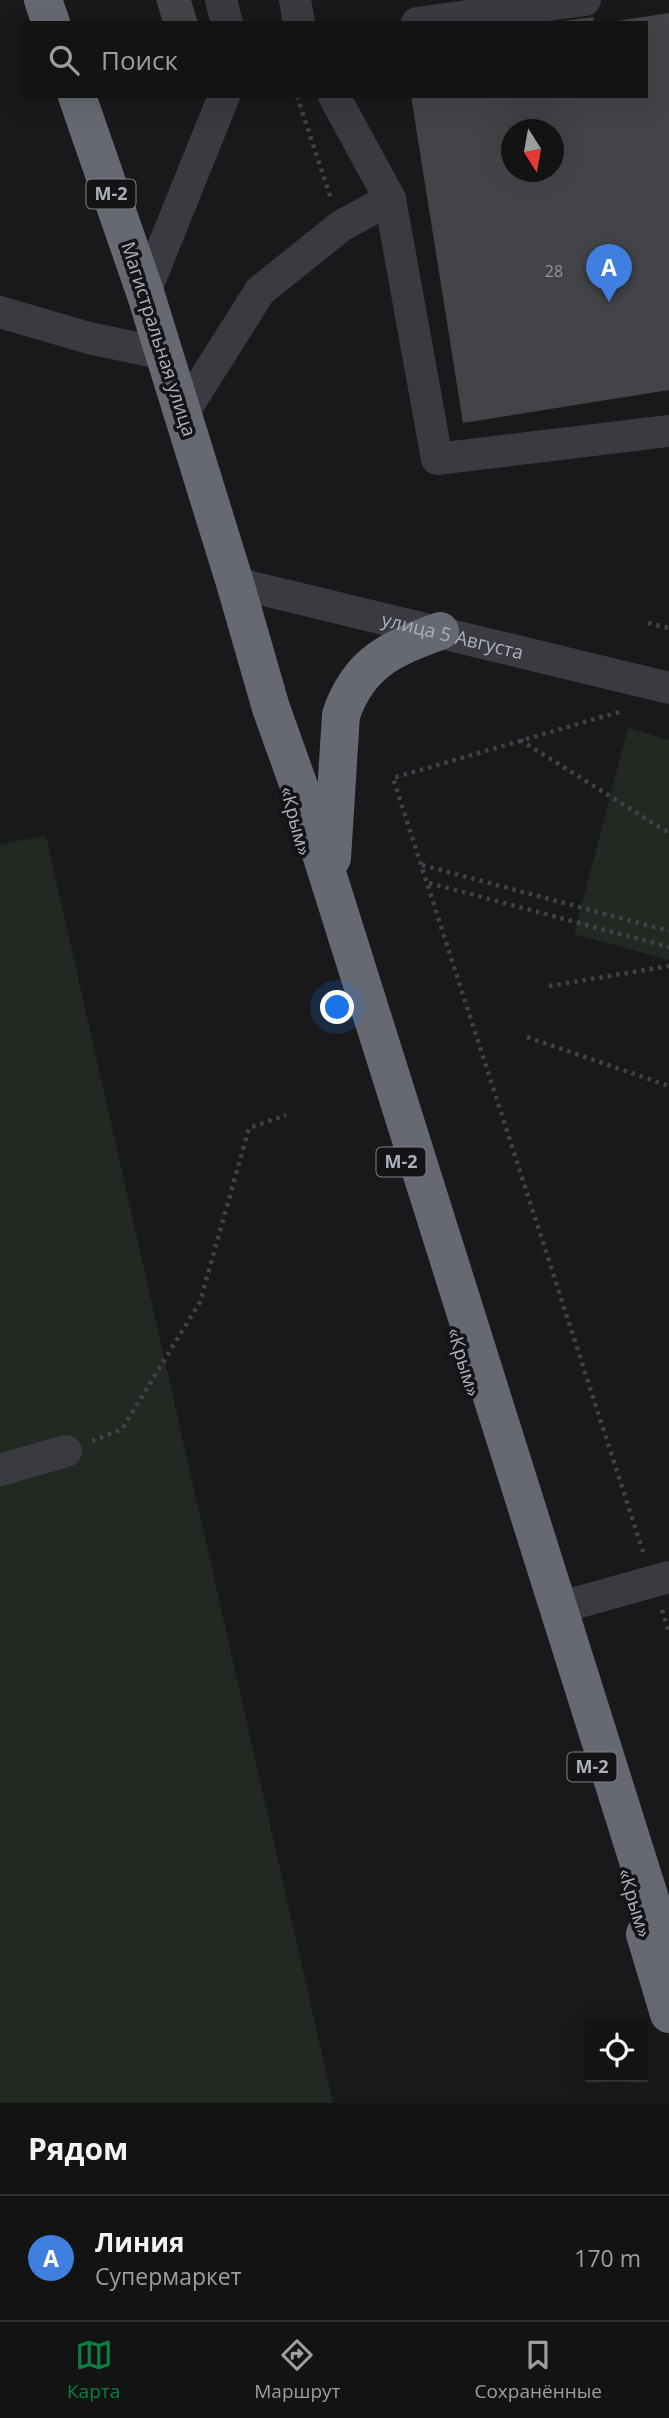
<!DOCTYPE html>
<html lang="ru">
<head>
<meta charset="utf-8">
<style>
  :root { --surface:#131314; --page:#202022; --text:#f1f3f6; --muted:#9d9ea0; --line:#323234; --accent:#0b8043 }
  body { margin:0; font-family:"Open Sans",sans-serif; background:var(--page); color:var(--text) }
  .controls { position:absolute; right:21px; bottom:21px; display:grid; overflow:hidden; border-radius:0px; box-shadow:0 7px 28px #0002 }
  .controls button { width:63px; height:63px; display:grid; place-items:center; padding:0; border:0; border-bottom:2px solid var(--line); background:var(--surface); color:var(--text); font:35px sans-serif }
  .compass { position:absolute; left:501px; top:119px; width:63px; height:63px; border-radius:50%; background:var(--surface); box-shadow:0 7px 28px #0002; rotate:169deg }
  .you { position:absolute; left:338px; top:1008px; width:24px; height:24px; margin:-18px; border:5px solid #fff; border-radius:50%; background:#1a73e8; box-shadow:0 0 0 10px #1a73e833 }
  .badge { display:grid; place-items:center; width:46px; height:46px; border-radius:50%; background:var(--accent); color:#fff; font-size:23px; font-weight:700 }
  .pin { position:absolute; translate:-50% -58px; filter:drop-shadow(0 2px 4px #0008) }
  .pin::after { content:''; position:absolute; top:37px; width:24px; height:21px; background:inherit; clip-path:polygon(0 0,100% 0,50% 100%) }
  .list { margin:0; padding:0; list-style:none }
  h2 { display:flex; justify-content:space-between; align-items:center; height:91px; margin:0; padding:0 28px; font-size:30px }
  h2 small { font-size:23px; font-weight:400; color:var(--muted) }
  .list li { display:grid; grid-template-columns:46px 1fr auto; gap:21px; align-items:center; box-sizing:border-box; height:126px; padding:0 28px; border-top:2px solid var(--line) }
  .list b { display:block; font-size:26px; white-space:nowrap }
  .list p { margin:0; font-size:23px; white-space:nowrap; color:var(--muted) }
  .list em { font-size:23px; font-style:normal; color:var(--muted) }
  .icon { flex:none; width:38px; height:38px; fill:none; stroke:currentColor; stroke-width:2; stroke-linecap:round; stroke-linejoin:round }
  .map { position:relative; flex:none; width:669px; height:2103px; overflow:hidden }
  .search { position:absolute; background:var(--surface); box-shadow:0 7px 28px #0002; left:21px; right:21px; top:21px; height:77px; display:flex; align-items:center; gap:18px; box-sizing:border-box; padding:0 24px; border-radius:0px; color:var(--muted); font-size:26px }
  .sheet { height:217px; background:var(--surface) }
  nav { display:flex; justify-content:space-around; align-items:center; box-sizing:border-box; height:98px; border-top:2px solid var(--line); background:var(--surface); font-size:19px; color:var(--muted) }
  nav a { display:grid; justify-items:center; gap:4px }
  nav .on { color:var(--accent) }
  .map>svg:first-child { display:block }
  .green { fill:#212922 }
  .building { fill:#434448; fill-rule:evenodd }
  .lines { fill:none; stroke-linecap:round; stroke-linejoin:round }
  .path { stroke:#404247; stroke-width:4.5; stroke-dasharray:3.5 5; stroke-linecap:butt }
  .minor { stroke:#3a3b40; stroke-width:32 }
  .highway { stroke:#666971; stroke-width:38 }
  .labels { text-anchor:middle; stroke-width:7; stroke-linejoin:round; paint-order:stroke }
  .number-label { font-size:16px; fill:#91959e }
  .shield { fill:#141416; stroke:#7e818a; stroke-width:2 }
  .shield-label { font-size:18px; font-weight:bold; fill:#abb0bb }
  .street-label { font-size:19px; fill:#abb0bb; stroke:#141416 }
</style>
</head>
<body>
<div class="map">
<svg width="669" height="2103" viewBox="0 0 669 2103">
  <rect width="100%" height="100%" fill="#19191b"/>
  <g class="green">
    <polygon points="628,728 669,740 669,960 574,934"/>
    <polygon points="46,836 333,2103 0,2103 0,844"/>
  </g>
  <g class="building">
    <polygon points="156,0 191,0 198,23 163,23"/>
    <path d="M669 13V390L463 423 411 96H646V23L617 21ZM512 130H554V172H512Z"/>
    <polygon points="593,17 594,23 563,23 563,21"/>
  </g>
  <g class="lines">
    <g class="path">
      <polyline points="297,96 331,199"/>
      <polyline points="648,623 669,628"/>
      <polyline points="619,712 393,778 644,1555"/>
      <polyline points="520,740 669,833"/>
      <polyline points="422,865 669,931"/>
      <polyline points="429,883 669,947"/>
      <polyline points="549,986 669,966"/>
      <polyline points="527,1037 669,1086"/>
      <polyline points="92,1441 122,1429 200,1302 249,1128 286,1115"/>
      <polyline points="662,1610 669,1632"/>
    </g>
    <g class="minor">
      <polyline points="221,0 227,23"/>
      <polyline points="295,0 299,23"/>
      <polyline points="417,23 585,0"/>
      <polyline points="334,96 390,199 437,459 669,431"/>
      <polyline points="145,292 224,96"/>
      <polyline points="0,312 89,338 165,354"/>
      <polyline points="183,413 260,291 341,226 390,199"/>
      <path id="s1" d="M235 583 669 688"/>
      <polyline points="0,1470 66,1451"/>
      <polyline points="558,1608 669,1577"/>
    </g>
    <g class="highway">
      <polyline points="43,0 51,23"/>
      <polyline points="77,96 145,292 235,583 271,708 305,803 669,1959"/>
      <path d="M332 858 341 715C359 662 391 649 440 631"/>
      <polyline points="645,1934 669,2014"/>
    </g>
  </g>
  <g class="labels">
    <g class="number-label">
      <text x="554" y="277">28</text>
    </g>
    <g class="shield">
      <rect x="86.5" y="179.5" width="49" height="29" rx="5"/>
      <rect x="376.5" y="1147.5" width="49" height="29" rx="5"/>
      <rect x="567.5" y="1752.5" width="49" height="29" rx="5"/>
    </g>
    <g class="shield-label">
      <text x="111" y="200">М-2</text>
      <text x="401" y="1168">М-2</text>
      <text x="592" y="1773">М-2</text>
    </g>
    <g class="street-label">
      <text transform="translate(159 339) rotate(72)" y="7">Магистральная улица</text>
      <text dy="7" stroke="none"><textPath href="#s1" startOffset="224">улица 5 Августа</textPath></text>
      <text transform="translate(296 821) rotate(75)" y="7">«Крым»</text>
      <text transform="translate(464 1362) rotate(73)" y="7">«Крым»</text>
      <text transform="translate(635 1903) rotate(73)" y="7">«Крым»</text>
    </g>
  </g>
</svg>
<div class="controls">
<button><svg class="icon" aria-label="locate" viewBox="0 0 24 24"><circle cx="12" cy="12" r="6"/><path d="M12 2v4M12 18v4M2 12h4M18 12h4"/></svg></button>
</div>
<svg class="compass" viewBox="-18 -18 36 36"><path d="M0-13l5 13h-10z" fill="#e53935"/><path d="M0 13l5-13h-10z" fill="#9d9ea0"/></svg>
<div class="you"></div>
<div class="pin badge" style="left:609px;top:302px;background:#3f7fe0">A</div>
<div class="search"><svg class="icon" aria-label="search" viewBox="0 0 24 24"><circle cx="10" cy="10" r="6"/><path d="M15 15l6 6"/></svg>Поиск</div>
</div>
<section class="sheet">
<h2>Рядом<small></small></h2>
<ul class="list">
<li><span class="badge" style="background:#3f7fe0">A</span><div><b>Линия</b><p>Супермаркет</p></div><em>170 m</em></li>
</ul>
</section>
<nav>
<a class="on"><svg class="icon" aria-label="map" viewBox="0 0 24 24"><path d="M3 6l6-2 6 2 6-2v14l-6 2-6-2-6 2zM9 4v14M15 6v14"/></svg>Карта</a>
<a><svg class="icon" aria-label="directions" viewBox="0 0 24 24"><path d="M12 3l9 9-9 9-9-9zM9 14v-3h6M13 9l2 2-2 2"/></svg>Маршрут</a>
<a><svg class="icon" aria-label="saved" viewBox="0 0 24 24"><path d="M7 4h10v16l-5-4-5 4z"/></svg>Сохранённые</a>
</nav>
</body>
</html>
